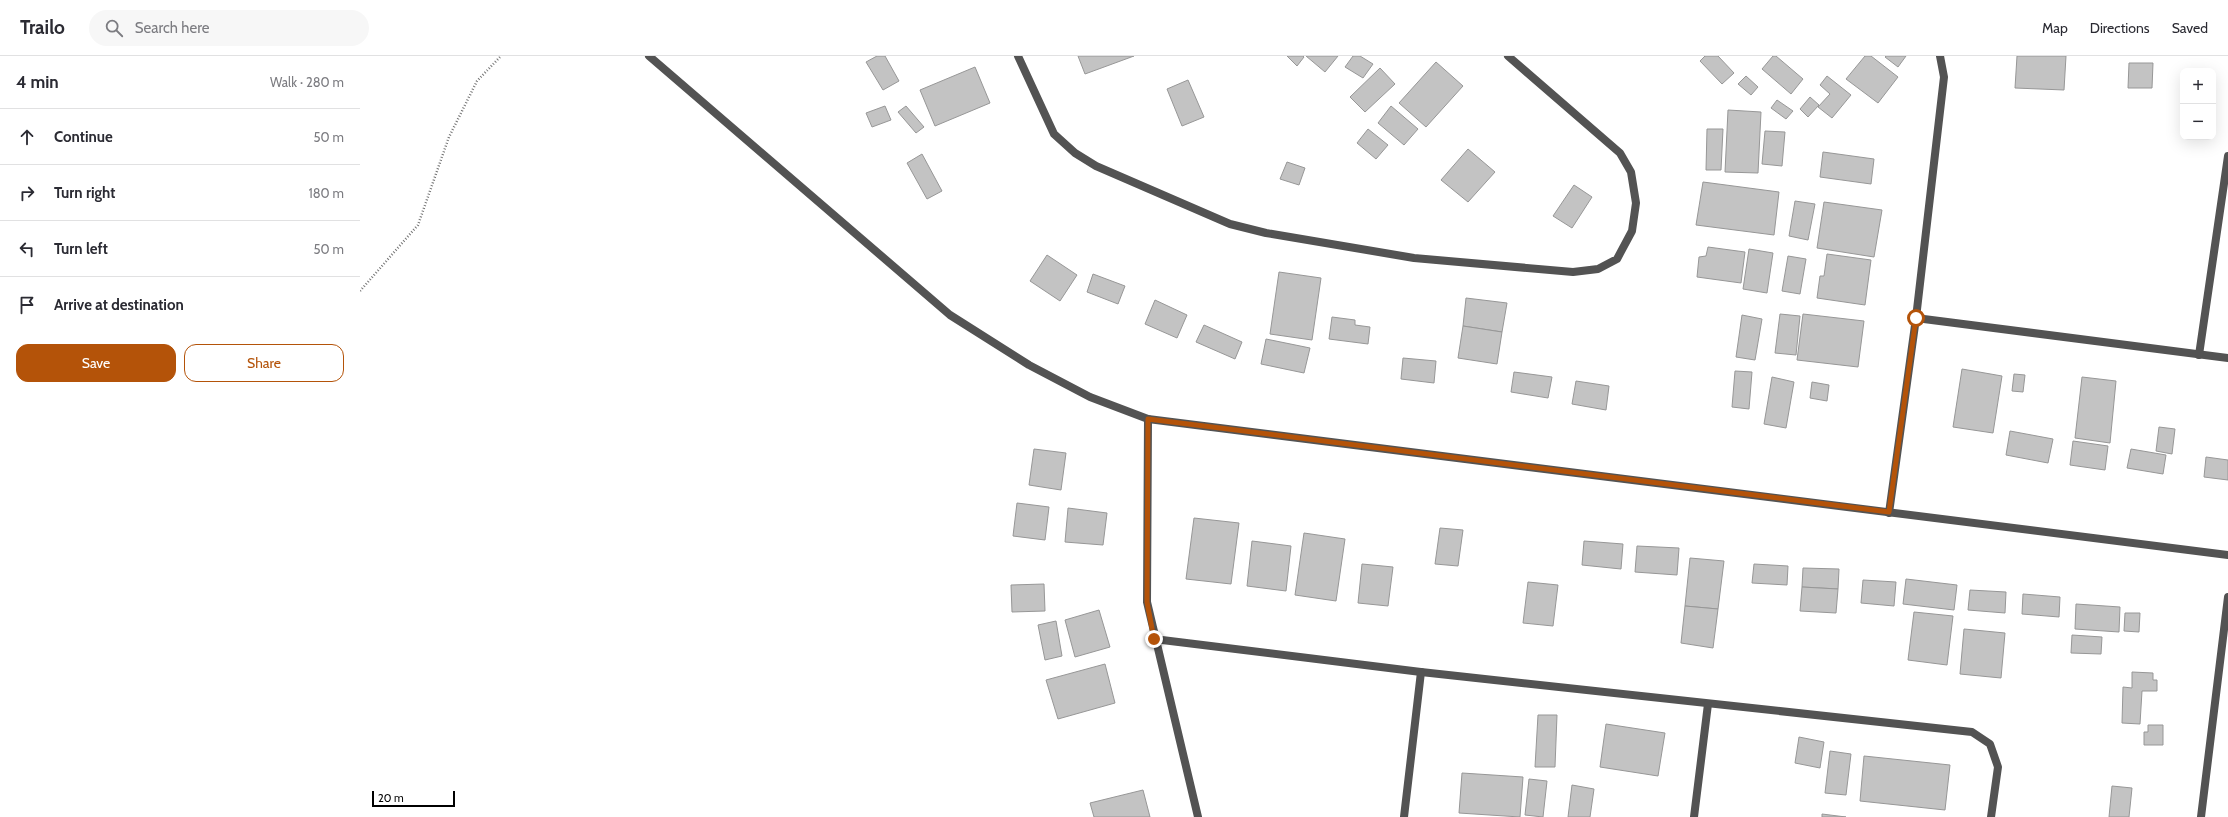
<!DOCTYPE html>
<html lang="en">
<head>
<meta charset="utf-8">
<style>
  :root { --surface:#fff; --page:#f7f7f7; --text:#2b2b33; --muted:#7c7c81; --line:#e1e1e2; --accent:#b45309 }
  body { margin:0; font-family:Cabin,sans-serif; background:var(--page); color:var(--text) }
  .controls { position:absolute; right:12px; top:12px; display:grid; overflow:hidden; border-radius:8px; box-shadow:0 4px 16px #0002 }
  .controls button { width:36px; height:36px; display:grid; place-items:center; padding:0; border:0; border-bottom:1px solid var(--line); background:var(--surface); color:var(--text); font:20px sans-serif }
  .scale { position:absolute; left:12px; bottom:10px; width:83px; box-sizing:border-box; padding-left:4px; border:2px solid #000; border-top:0; font-size:11px; line-height:14px; white-space:nowrap; color:#000; -webkit-text-stroke:3px #fff; paint-order:stroke }
  .stop { position:absolute; width:12px; height:12px; margin:-9px; border:3px solid #b45309; border-radius:50%; background:#fff }
  .stop.end { background:#b45309; border-color:#fff; box-shadow:0 1px 4px #0008 }
  .list { margin:0; padding:0; list-style:none }
  h2 { display:flex; justify-content:space-between; align-items:center; height:52px; margin:0; padding:0 16px; font-size:17px }
  h2 small { font-size:13px; font-weight:400; color:var(--muted) }
  .list li { display:grid; grid-template-columns:26px 1fr auto; gap:12px; align-items:center; box-sizing:border-box; height:56px; padding:0 16px; border-top:1px solid var(--line) }
  .list b { display:block; font-size:15px; white-space:nowrap }
  .list em { font-size:13px; font-style:normal; color:var(--muted) }
  .actions { display:flex; gap:8px; padding:12px 16px }
  .actions a { flex:1; padding:9px 0; border:1px solid var(--accent); border-radius:12px; text-align:center; font-size:14px; color:var(--accent) }
  .actions .main { background:var(--accent); color:#fff }
  .icon { flex:none; width:22px; height:22px; fill:none; stroke:currentColor; stroke-width:2; stroke-linecap:round; stroke-linejoin:round }
  .map { position:relative; flex:none; width:1868px; height:761px; overflow:hidden }
  header { display:flex; align-items:center; gap:24px; box-sizing:border-box; height:56px; padding:0 20px; background:var(--surface); border-bottom:1px solid var(--line) }
  header strong { font-size:19px }
  nav { display:flex; gap:22px; margin-inline-start:auto; font-size:14px }
  .search { width:280px; height:36px; background:var(--page); display:flex; align-items:center; gap:10px; box-sizing:border-box; padding:0 14px; border-radius:22px; color:var(--muted); font-size:15px }
  main { display:flex }
  aside { flex:1; background:var(--surface) }
  .map>svg:first-child { display:block }
  .building { fill:#c3c3c3; stroke:#979797 }
  .lines { fill:none; stroke-linecap:round; stroke-linejoin:round }
  .path { stroke:#757575; stroke-width:2.5; stroke-dasharray:1 2; stroke-linecap:butt }
  .street { stroke:#535353; stroke-width:8 }
  .route { stroke:#b45309; stroke-width:5 }
</style>
</head>
<body>
<header>
<strong>Trailo</strong>
<div class="search"><svg class="icon" aria-label="search" viewBox="0 0 24 24"><circle cx="10" cy="10" r="6"/><path d="M15 15l6 6"/></svg>Search here</div>
<nav><a>Map</a><a>Directions</a><a>Saved</a></nav>
</header>
<main>
<aside>
<h2>4 min<small>Walk · 280 m</small></h2>
<ul class="list">
<li><svg class="icon" aria-label="ahead" viewBox="0 0 24 24"><path d="M12 20V5M6 11l6-6 6 6"/></svg><div><b>Continue</b></div><em>50 m</em></li>
<li><svg class="icon" aria-label="right" viewBox="0 0 24 24"><path d="M7 20v-9h11M14 6l5 5-5 5"/></svg><div><b>Turn right</b></div><em>180 m</em></li>
<li><svg class="icon" aria-label="left" viewBox="0 0 24 24"><path d="M17 20v-9H6M10 6l-5 5 5 5"/></svg><div><b>Turn left</b></div><em>50 m</em></li>
<li><svg class="icon" aria-label="arrive" viewBox="0 0 24 24"><path d="M6 21V4h12l-3 4 3 4H6"/></svg><div><b>Arrive at destination</b></div></li>
</ul>
<div class="actions"><a class="main">Save</a><a>Share</a></div>
</aside>
<div class="map">
<svg width="1868" height="761" viewBox="0 0 1868 761">
  <rect width="100%" height="100%" fill="#fff"/>
  <g class="building">
    <polygon points="517,0 525,0 539,25 523,34 506,6"/>
    <polygon points="718,0 774,0 725,18"/>
    <polygon points="927,0 943,0 944,1 937,10"/>
    <polygon points="946,0 978,0 965,16"/>
    <polygon points="993,0 1000,0 1013,8 1003,22 985,11"/>
    <polygon points="1345,0 1358,0 1374,17 1362,28 1340,5"/>
    <polygon points="1413,0 1416,0 1443,23 1431,38 1402,13"/>
    <polygon points="1505,0 1511,0 1538,21 1518,47 1486,23"/>
    <polygon points="1526,0 1546,0 1538,11 1525,1"/>
    <polygon points="1657,0 1706,0 1704,34 1655,32"/>
    <polygon points="1076,6 1103,30 1066,71 1039,47"/>
    <polygon points="1769,7 1793,7 1792,32 1768,32"/>
    <polygon points="615,11 630,47 575,70 560,34"/>
    <polygon points="1020,12 1035,28 1005,56 990,41"/>
    <polygon points="1386,20 1398,31 1391,39 1378,28"/>
    <polygon points="1467,20 1491,39 1472,62 1458,51 1470,38 1460,29"/>
    <polygon points="828,24 844,61 822,70 807,33"/>
    <polygon points="1450,41 1459,49 1448,61 1440,53"/>
    <polygon points="1417,44 1433,55 1426,63 1411,52"/>
    <polygon points="525,50 531,64 512,71 506,57"/>
    <polygon points="546,50 564,71 556,77 538,56"/>
    <polygon points="1031,50 1058,73 1044,89 1018,67"/>
    <polygon points="1368,54 1401,56 1398,117 1365,116"/>
    <polygon points="1008,73 1028,89 1016,103 997,87"/>
    <polygon points="1347,73 1363,73 1361,114 1346,114"/>
    <polygon points="1405,75 1425,76 1422,110 1402,108"/>
    <polygon points="1108,93 1135,116 1108,146 1081,124"/>
    <polygon points="1463,96 1514,103 1511,128 1460,121"/>
    <polygon points="562,98 582,135 567,143 547,107"/>
    <polygon points="927,106 945,112 939,129 920,123"/>
    <polygon points="1343,126 1419,136 1414,179 1336,169"/>
    <polygon points="1214,129 1232,141 1212,172 1193,160"/>
    <polygon points="1435,145 1455,148 1448,184 1429,180"/>
    <polygon points="1464,146 1522,154 1514,201 1457,192"/>
    <polygon points="1348,191 1385,196 1381,227 1337,221 1339,201 1346,200"/>
    <polygon points="1389,193 1413,197 1407,237 1383,233"/>
    <polygon points="1467,198 1511,204 1505,249 1457,242 1460,220 1464,220"/>
    <polygon points="687,199 717,219 700,245 670,225"/>
    <polygon points="1428,200 1446,203 1440,238 1422,235"/>
    <polygon points="919,216 961,222 952,284 910,278"/>
    <polygon points="733,218 765,230 758,248 727,236"/>
    <polygon points="1106,242 1147,247 1142,276 1103,270"/>
    <polygon points="795,244 827,259 817,282 785,268"/>
    <polygon points="1420,258 1440,260 1436,299 1415,297"/>
    <polygon points="1443,258 1504,265 1498,311 1437,304"/>
    <polygon points="1382,259 1402,263 1395,304 1376,301"/>
    <polygon points="972,261 995,264 995,269 1010,271 1008,288 969,283"/>
    <polygon points="844,269 882,286 875,303 836,286"/>
    <polygon points="1103,270 1142,276 1137,308 1098,302"/>
    <polygon points="906,283 950,292 944,317 901,308"/>
    <polygon points="1043,302 1076,305 1074,327 1041,323"/>
    <polygon points="1602,313 1642,320 1633,377 1593,371"/>
    <polygon points="1375,315 1392,316 1389,353 1372,351"/>
    <polygon points="1154,316 1192,321 1188,342 1151,336"/>
    <polygon points="1654,318 1665,319 1663,336 1652,335"/>
    <polygon points="1412,321 1434,326 1426,372 1404,368"/>
    <polygon points="1722,321 1756,325 1750,387 1715,382"/>
    <polygon points="1216,325 1249,330 1246,354 1212,348"/>
    <polygon points="1452,326 1469,329 1467,345 1450,342"/>
    <polygon points="1799,371 1815,373 1812,398 1796,395"/>
    <polygon points="1650,375 1693,383 1688,407 1646,399"/>
    <polygon points="1713,385 1748,390 1745,414 1710,409"/>
    <polygon points="674,393 706,397 701,434 669,429"/>
    <polygon points="1771,393 1806,399 1803,418 1767,412"/>
    <polygon points="1846,401 1868,404 1868,424 1844,421"/>
    <polygon points="657,447 689,451 685,484 653,480"/>
    <polygon points="708,452 747,457 743,489 705,486"/>
    <polygon points="834,462 879,467 871,528 826,523"/>
    <polygon points="1080,472 1103,474 1098,510 1075,508"/>
    <polygon points="944,477 985,483 976,545 935,539"/>
    <polygon points="892,485 931,490 926,535 887,530"/>
    <polygon points="1224,485 1263,488 1261,513 1222,509"/>
    <polygon points="1277,490 1319,492 1317,519 1275,516"/>
    <polygon points="1330,502 1364,505 1358,553 1325,550"/>
    <polygon points="1002,508 1033,511 1028,550 998,547"/>
    <polygon points="1394,508 1428,510 1427,529 1392,527"/>
    <polygon points="1443,512 1479,513 1478,533 1442,531"/>
    <polygon points="1546,523 1597,529 1594,554 1543,548"/>
    <polygon points="1503,524 1536,526 1534,550 1501,547"/>
    <polygon points="1168,526 1198,529 1193,570 1163,567"/>
    <polygon points="684,528 685,555 652,556 651,529"/>
    <polygon points="1442,531 1478,533 1476,557 1440,555"/>
    <polygon points="1610,534 1646,536 1645,557 1608,554"/>
    <polygon points="1663,538 1700,541 1699,561 1662,558"/>
    <polygon points="1716,548 1760,551 1759,576 1715,573"/>
    <polygon points="1325,550 1358,553 1353,592 1321,587"/>
    <polygon points="739,554 750,591 715,601 705,564"/>
    <polygon points="1554,556 1593,560 1587,609 1548,604"/>
    <polygon points="1765,557 1780,557 1779,576 1764,575"/>
    <polygon points="696,565 702,600 685,604 678,569"/>
    <polygon points="1604,573 1645,577 1641,622 1600,618"/>
    <polygon points="1712,579 1742,581 1741,598 1711,597"/>
    <polygon points="745,608 755,647 698,663 686,624"/>
    <polygon points="1772,616 1793,617 1793,624 1797,624 1797,635 1782,635 1780,668 1762,667 1763,631 1772,632"/>
    <polygon points="1178,659 1197,659 1195,711 1175,711"/>
    <polygon points="1246,668 1305,677 1298,720 1240,711"/>
    <polygon points="1788,669 1803,669 1803,689 1784,689 1784,676 1788,676"/>
    <polygon points="1439,681 1464,686 1460,712 1435,707"/>
    <polygon points="1470,695 1491,698 1486,739 1465,737"/>
    <polygon points="1504,700 1590,709 1585,754 1500,745"/>
    <polygon points="1102,717 1163,721 1160,761 1099,757"/>
    <polygon points="1169,723 1187,725 1183,761 1165,759"/>
    <polygon points="1212,729 1234,733 1230,761 1208,761"/>
    <polygon points="1752,730 1772,732 1769,761 1749,761"/>
    <polygon points="783,734 790,761 734,761 730,747"/>
    <polygon points="1462,758 1486,761 1462,761"/>
  </g>
  <g class="lines">
    <polyline class="path" points="0,235 58,169 89,81 117,25 141,0"/>
    <g class="street">
      <polyline points="289,0 590,259 669,309 730,341 788,363 1868,499"/>
      <polyline points="658,0 694,78 715,97 736,110 870,168 906,177 1054,202 1213,216 1238,213 1257,203 1272,175 1276,147 1271,116 1260,97 1148,0"/>
      <polyline points="1556,262 1868,302"/>
      <polyline points="1839,299 1868,100"/>
      <polyline points="788,363 787,546 838,761"/>
      <polyline points="1529,457 1556,262 1584,21 1580,0"/>
      <polyline points="794,583 1061,616 1612,676 1630,688 1638,711 1631,761"/>
      <polyline points="1044,761 1061,616"/>
      <polyline points="1334,761 1348,648"/>
      <polyline points="1841,761 1868,541"/>
    </g>
  </g>
  <g class="lines">
    <polyline class="route" points="794,583 787,546 788,363 1529,456 1556,262"/>
  </g>
</svg>
<div class="controls">
<button>+</button>
<button>−</button>
</div>
<div class="scale">20 m</div>
<div class="stop" style="left:1556px;top:262px"></div>
<div class="stop end" style="left:794px;top:583px"></div>
</div>
</main>
</body>
</html>
